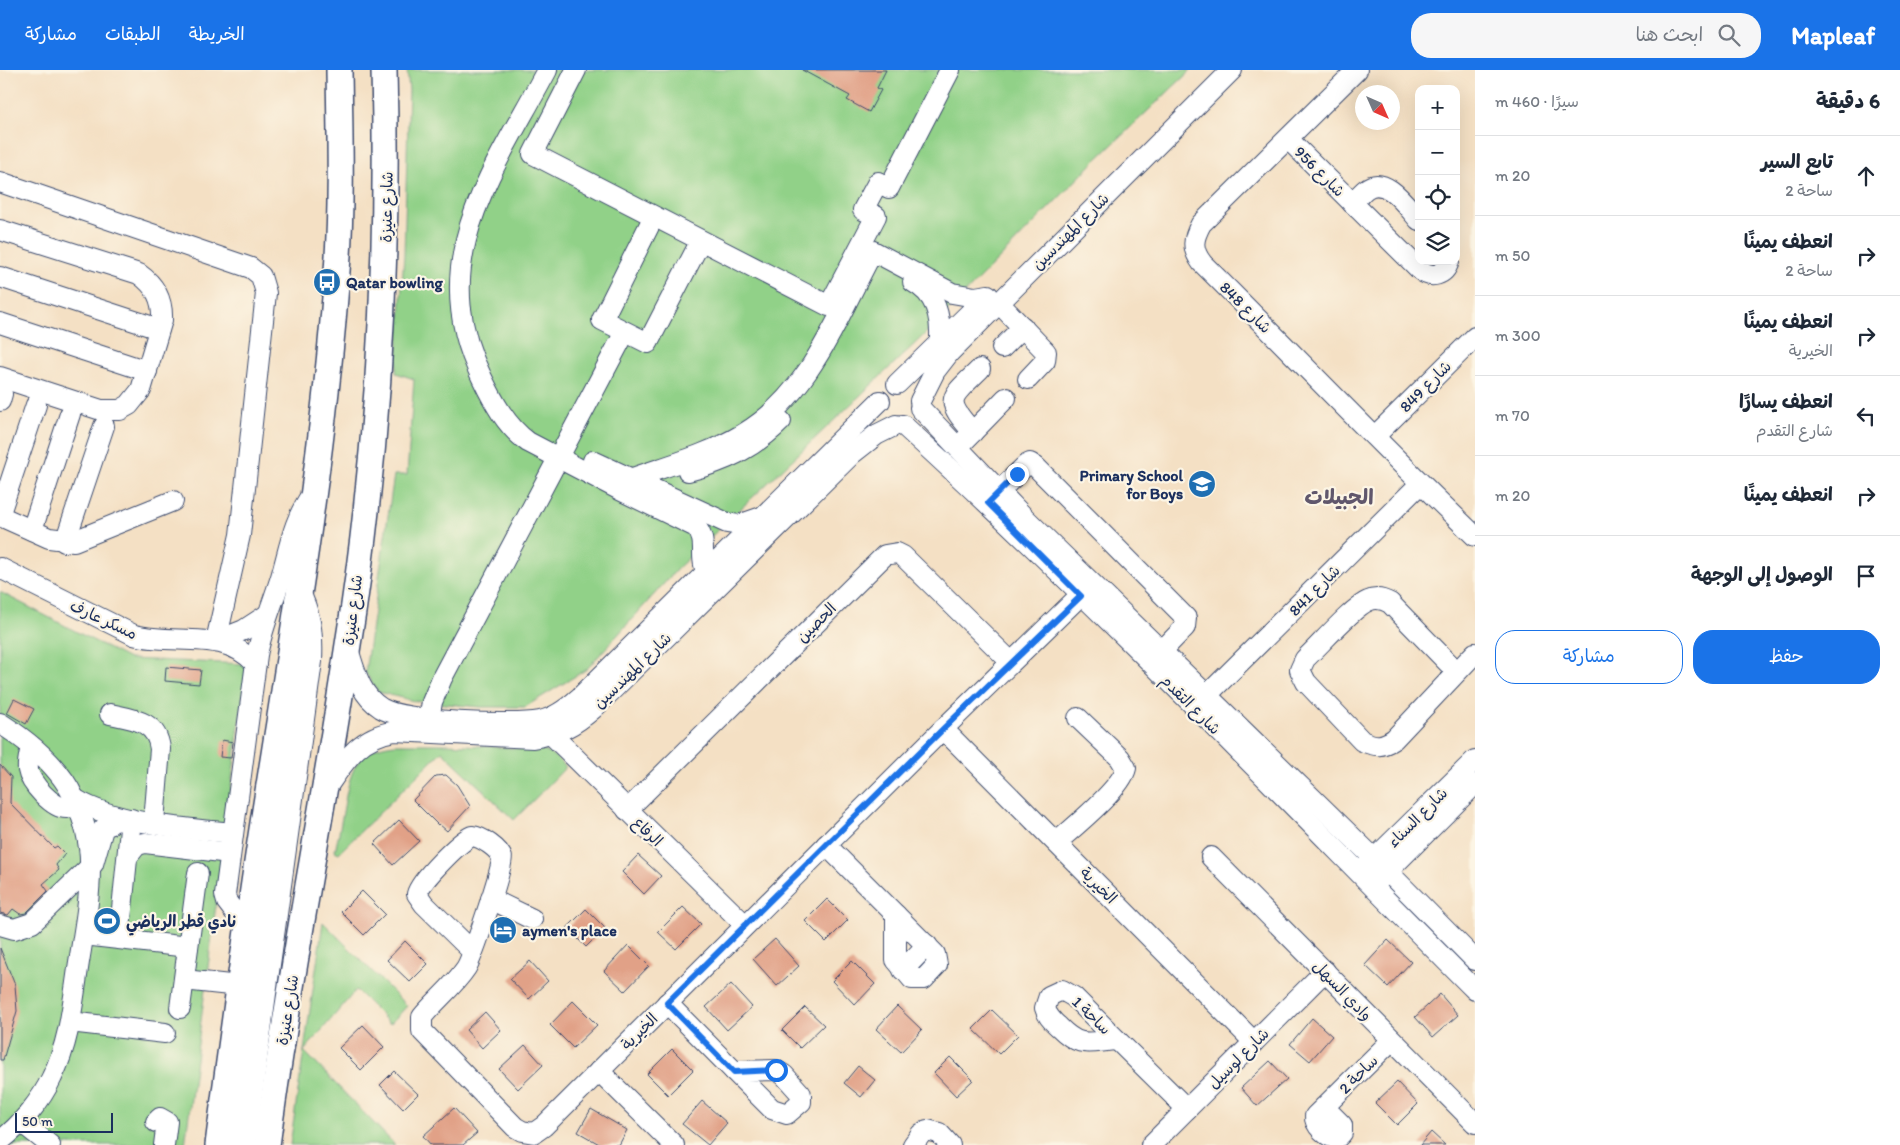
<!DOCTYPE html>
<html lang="ar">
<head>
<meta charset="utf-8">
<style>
  :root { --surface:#fff; --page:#f6f6f7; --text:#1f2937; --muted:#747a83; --line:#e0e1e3; --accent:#1a73e8 }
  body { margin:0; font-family:Itim,"Playpen Sans Arabic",sans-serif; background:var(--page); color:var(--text); direction:rtl }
  .controls { position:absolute; right:15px; top:15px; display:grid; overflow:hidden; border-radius:10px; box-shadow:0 5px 20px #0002 }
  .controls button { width:45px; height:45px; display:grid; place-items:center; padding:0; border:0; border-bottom:1px solid var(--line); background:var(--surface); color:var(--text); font:25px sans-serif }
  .compass { position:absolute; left:1355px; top:15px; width:45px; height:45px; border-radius:50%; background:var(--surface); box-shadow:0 5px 20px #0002; rotate:135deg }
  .scale { position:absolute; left:15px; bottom:12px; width:98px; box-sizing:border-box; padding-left:5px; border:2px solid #1b2f5e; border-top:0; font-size:14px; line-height:18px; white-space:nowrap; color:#1b2f5e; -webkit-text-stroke:4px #fcf5e5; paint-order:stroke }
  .stop { position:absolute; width:15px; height:15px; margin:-11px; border:4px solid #1a73e8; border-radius:50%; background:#fff }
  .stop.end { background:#1a73e8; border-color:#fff; box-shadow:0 1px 5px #0008 }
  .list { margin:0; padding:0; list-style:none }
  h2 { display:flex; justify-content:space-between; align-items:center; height:65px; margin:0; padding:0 20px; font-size:21px }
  h2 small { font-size:16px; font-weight:400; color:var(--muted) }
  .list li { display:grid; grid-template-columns:32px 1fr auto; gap:15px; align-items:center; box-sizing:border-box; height:80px; padding:0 20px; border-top:1px solid var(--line) }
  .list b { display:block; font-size:19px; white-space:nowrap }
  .list p { margin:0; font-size:16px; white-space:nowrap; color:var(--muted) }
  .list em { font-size:16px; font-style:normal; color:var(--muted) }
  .actions { display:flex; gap:10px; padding:15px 20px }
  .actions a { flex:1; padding:11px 0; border:1px solid var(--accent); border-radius:20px; text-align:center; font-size:18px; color:var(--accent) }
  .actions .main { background:var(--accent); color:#fff }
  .icon { flex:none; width:28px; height:28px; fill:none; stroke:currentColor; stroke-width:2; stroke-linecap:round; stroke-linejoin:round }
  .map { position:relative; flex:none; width:1475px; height:1075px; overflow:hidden; direction:ltr }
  header { display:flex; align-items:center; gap:30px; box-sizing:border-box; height:70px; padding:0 25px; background:var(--accent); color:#fff }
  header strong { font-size:24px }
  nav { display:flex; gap:28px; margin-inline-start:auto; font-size:18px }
  .search { width:350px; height:45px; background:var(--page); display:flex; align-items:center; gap:12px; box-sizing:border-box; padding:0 18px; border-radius:20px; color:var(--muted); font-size:19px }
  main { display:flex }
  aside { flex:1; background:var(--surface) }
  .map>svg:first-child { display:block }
  .green { fill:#91d188; stroke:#568073 }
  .building { fill:#e1a187 }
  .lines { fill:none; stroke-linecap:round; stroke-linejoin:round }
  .minor-casing { stroke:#3c4a6d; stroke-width:22 }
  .major-casing { stroke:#3c4a6d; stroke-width:28 }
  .highway-casing { stroke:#3c4a6d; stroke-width:30 }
  .minor { stroke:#fff; stroke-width:20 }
  .major { stroke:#fff; stroke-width:25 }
  .highway { stroke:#fff; stroke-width:28 }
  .route { stroke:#1a73e8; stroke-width:6 }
  .labels { text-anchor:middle; stroke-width:4.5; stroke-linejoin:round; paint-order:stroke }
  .street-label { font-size:16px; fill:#1b2f5e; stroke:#fcf5e5 }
  .poi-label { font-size:16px; font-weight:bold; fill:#1b2f5e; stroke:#fcf5e5; text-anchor:start }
  .district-label { font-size:21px; font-weight:bold; fill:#60576c; stroke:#fcf5e5 }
</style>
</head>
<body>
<header>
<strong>Mapleaf</strong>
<div class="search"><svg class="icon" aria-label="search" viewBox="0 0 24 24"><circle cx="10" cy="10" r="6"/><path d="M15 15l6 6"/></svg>ابحث هنا</div>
<nav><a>الخريطة</a><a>الطبقات</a><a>مشاركة</a></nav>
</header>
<main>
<aside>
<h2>6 دقيقة<small>سيرًا · 460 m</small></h2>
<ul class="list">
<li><svg class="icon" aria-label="ahead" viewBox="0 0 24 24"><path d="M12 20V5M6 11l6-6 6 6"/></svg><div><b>تابع السير</b><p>ساحة 2</p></div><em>20 m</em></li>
<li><svg class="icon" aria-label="right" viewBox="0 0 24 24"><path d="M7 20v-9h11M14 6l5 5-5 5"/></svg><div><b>انعطف يمينًا</b><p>ساحة 2</p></div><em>50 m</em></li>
<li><svg class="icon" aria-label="right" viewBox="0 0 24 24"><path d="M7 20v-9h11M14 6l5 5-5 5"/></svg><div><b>انعطف يمينًا</b><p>الخيرية</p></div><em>300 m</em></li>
<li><svg class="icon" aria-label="left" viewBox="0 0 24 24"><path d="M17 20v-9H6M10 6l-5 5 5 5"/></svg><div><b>انعطف يسارًا</b><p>شارع التقدم</p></div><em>70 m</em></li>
<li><svg class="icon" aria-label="right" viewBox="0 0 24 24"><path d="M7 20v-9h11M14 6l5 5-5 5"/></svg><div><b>انعطف يمينًا</b></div><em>20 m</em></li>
<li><svg class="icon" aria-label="arrive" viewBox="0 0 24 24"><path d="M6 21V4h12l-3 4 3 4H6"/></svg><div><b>الوصول إلى الوجهة</b></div></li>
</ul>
<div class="actions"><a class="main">حفظ</a><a>مشاركة</a></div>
</aside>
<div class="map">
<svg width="1475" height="1075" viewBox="0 0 1475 1075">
  <rect width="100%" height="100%" fill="#fcf5e5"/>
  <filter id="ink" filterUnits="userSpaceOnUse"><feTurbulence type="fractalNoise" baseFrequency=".02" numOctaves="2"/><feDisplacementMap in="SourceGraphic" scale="10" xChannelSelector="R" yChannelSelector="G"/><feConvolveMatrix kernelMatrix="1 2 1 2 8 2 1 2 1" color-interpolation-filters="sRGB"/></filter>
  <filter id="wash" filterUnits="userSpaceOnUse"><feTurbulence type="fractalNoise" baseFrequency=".0096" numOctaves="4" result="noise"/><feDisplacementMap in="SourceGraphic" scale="20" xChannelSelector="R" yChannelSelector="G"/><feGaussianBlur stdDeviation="1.12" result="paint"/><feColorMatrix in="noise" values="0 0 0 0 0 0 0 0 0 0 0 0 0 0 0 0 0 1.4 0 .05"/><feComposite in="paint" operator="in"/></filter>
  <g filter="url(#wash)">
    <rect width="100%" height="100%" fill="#f4e0c4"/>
    <g class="green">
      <polygon points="407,0 1191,0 1096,90 921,268 678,498 587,599 525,637 480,637 414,631 378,622 365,602 394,405 407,405 414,309 396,303 404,185 409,20"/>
      <polygon points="0,522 129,589 247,594 185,1075 0,1075"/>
      <path d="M395 674H448L543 680 556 687 566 697 514 750 442 681 339 783 335 781C339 764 342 748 345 731 351 699 357 678 395 674Z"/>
      <polygon points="323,852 407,936 390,954 356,920 304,981 395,1075 290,1075"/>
    </g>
    <g id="blocks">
      <g class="building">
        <polygon points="802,0 886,0 877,18 881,20 869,42 847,30 850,26"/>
        <polygon points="166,597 201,600 199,614 165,611"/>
        <polygon points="14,629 34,639 26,654 7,643"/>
        <polygon points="222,670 233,672 231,688 220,687"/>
        <polygon points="0,695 11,707 10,733 54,778 57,776 65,784 56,795 59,800 43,814 48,821 26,843 20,844 13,839 8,845 0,843"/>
        <polygon points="446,705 457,715 470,736 447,761 439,754 438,755 413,730 436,706"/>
        <polygon points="399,750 419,771 393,795 374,774"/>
        <polygon points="638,785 661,806 644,824 622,802"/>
        <polygon points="362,821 385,844 364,865 341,842"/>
        <polygon points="827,829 848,850 826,872 805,851"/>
        <polygon points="683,837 701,854 676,879 658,862"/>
        <polygon points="586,839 605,858 586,877 567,858"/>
        <polygon points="775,869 799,896 777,916 753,889"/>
        <polygon points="1388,870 1411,892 1388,917 1365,895"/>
        <polygon points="405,871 428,894 410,912 387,890"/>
        <polygon points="628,875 649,896 625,921 604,901"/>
        <polygon points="0,878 15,915 17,941 3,990 0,990"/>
        <polygon points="530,891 548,911 529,929 510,909"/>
        <polygon points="852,891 875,914 855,935 832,911"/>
        <polygon points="731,914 752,937 727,960 706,937"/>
        <polygon points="1440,924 1458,945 1433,967 1415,947"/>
        <polygon points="573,931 597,955 573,978 550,955"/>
        <polygon points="897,936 922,960 901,982 876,959"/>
        <polygon points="805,937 824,955 800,978 782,960"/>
        <polygon points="992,940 1018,965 999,984 973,959"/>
        <polygon points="485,942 501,960 482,978 466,960"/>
        <polygon points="1312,948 1332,966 1310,991 1290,974"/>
        <polygon points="363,955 384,977 361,1000 339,978"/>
        <polygon points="525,975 543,995 518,1019 499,999"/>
        <polygon points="672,979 693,1000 668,1025 647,1004"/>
        <polygon points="950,987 973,1010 956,1026 934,1003"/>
        <polygon points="1270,991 1287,1009 1257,1036 1241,1018"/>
        <polygon points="858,996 875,1010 861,1027 844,1013"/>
        <polygon points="394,1001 418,1024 403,1039 380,1015"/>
        <polygon points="1397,1012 1418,1034 1397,1055 1375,1033"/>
        <polygon points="702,1031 727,1053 708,1075 682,1054"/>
        <polygon points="454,1038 477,1063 463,1075 431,1075 423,1066"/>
        <polygon points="591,1039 627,1060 619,1075 601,1075 578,1062"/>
        <polygon points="1431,1062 1445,1075 1420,1075"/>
      </g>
    </g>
  </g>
  <g filter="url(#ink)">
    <use href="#blocks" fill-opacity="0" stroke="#3c4a6d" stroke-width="1"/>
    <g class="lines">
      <g class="minor-casing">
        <g id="minor">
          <path d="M547 0C494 101 423 190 482 308 493 331 506 356 528 372L620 420 696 457C711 475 694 491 713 510"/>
          <polyline points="576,0 533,84 829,236 876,146 863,140 878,112 889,118 950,0"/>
          <path d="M1357 0 1201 154C1193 169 1191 178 1202 193 1293 283 1382 377 1475 466"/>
          <path d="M1288 69 1420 200C1431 209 1445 206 1449 191"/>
          <polyline points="0,112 251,198 261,206 266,223 240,465 216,571"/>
          <path d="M1352 133C1357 128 1361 123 1366 119 1386 104 1407 137 1419 150"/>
          <polyline points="650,154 602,250 648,273 697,178"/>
          <path d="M0 160 139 204C156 216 163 230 162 250L141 320 129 335 120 340H101L0 307"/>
          <polyline points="0,207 159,259"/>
          <path d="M913 212C936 224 941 246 940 271"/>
          <polyline points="999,233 1046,282 1045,291 1028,309"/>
          <polyline points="0,253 147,301"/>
          <polyline points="1002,278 1023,257"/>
          <polyline points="897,314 984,229"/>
          <polyline points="0,331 2,324"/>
          <polyline points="920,331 935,301 949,283 1232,0"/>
          <polyline points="920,338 1023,446 1387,801 1475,890"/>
          <path d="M903 355C1100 535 1286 730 1475 920"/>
          <path d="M973 362C942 328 951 328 980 299"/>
          <polyline points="1375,366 1475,267"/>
          <polyline points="965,370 1006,328"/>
          <polyline points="593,391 727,453 739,455 759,448"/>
          <path d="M688 401C725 392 754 378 781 351"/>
          <path d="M630 409C669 395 708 385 743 364 810 325 838 245 873 181L952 223 975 227 988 225"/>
          <polyline points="989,431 1026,395 1030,393 1036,397 1186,548 1185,557 1152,591"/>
          <polyline points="0,443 36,335"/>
          <polyline points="0,446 49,468 74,471 173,431"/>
          <polyline points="32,460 70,344"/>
          <polyline points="65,472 104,356"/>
          <path d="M0 498 134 565C176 576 224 558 256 594"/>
          <polyline points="216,571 244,560 267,545"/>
          <path d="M348 579C355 601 360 625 381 638 402 652 514 656 540 651 555 648 568 638 579 628L880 331"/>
          <path d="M1457 602 1390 533C1383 529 1376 527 1368 531 1353 537 1319 576 1305 589L1300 600 1306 612 1362 671C1376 677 1382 677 1394 669L1475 583"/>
          <polyline points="1198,634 1420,414"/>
          <path d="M110 644C134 649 157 651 160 679L154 752"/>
          <polyline points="429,649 432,632 442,608 625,262"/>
          <path d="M0 653C28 671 60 697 74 728 84 748 91 776 90 798 90 830 84 861 79 892 73 931 70 971 52 1007 41 1031 21 1055 0 1071"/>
          <polyline points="943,659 1254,972"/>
          <polyline points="552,665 745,855"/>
          <path d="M31 676C30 683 27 692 28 700 30 713 53 739 67 738L75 729"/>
          <path d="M325 720C345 691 358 667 395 661L533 668C558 664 575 655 594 638L853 383 876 365 896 355"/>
          <path d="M75 729C113 753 187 759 233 763"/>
          <polyline points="627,740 885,485 897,483 903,486 1011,592"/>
          <path d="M1057 772C1074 757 1122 718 1126 698L1120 688 1078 648"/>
          <polyline points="826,775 896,845"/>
          <polyline points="129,785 137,775 145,773 230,783"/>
          <polyline points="1211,787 1475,1053"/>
          <polyline points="1366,797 1475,690"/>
          <polyline points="1379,810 1475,714"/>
          <polyline points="491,829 532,849"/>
          <polygon points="896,845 935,884 937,895 924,909 912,909 896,890"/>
          <polyline points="0,855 14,859 32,853 93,794 103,759 114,751 131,749 119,869"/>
          <path d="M247 858 227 832 225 825 257 585C262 558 273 533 281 507 290 476 293 451 312 424"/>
          <polyline points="84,865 188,877"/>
          <path d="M473 882 424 834 417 824C420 811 460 771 472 766 482 767 499 779 502 788 504 794 472 889 466 898 454 916 436 930 422 947V961L515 1057 522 1061 534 1063 544 1056 943 659 1092 514"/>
          <polyline points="903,900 927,875"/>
          <polyline points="184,910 239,916"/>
          <path d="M1062 920 1074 927 1117 970C1088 972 1081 979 1059 957 1053 952 1047 946 1045 938L1049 926Z"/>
          <polyline points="667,933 734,1001"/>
          <polyline points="180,938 198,803"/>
          <polyline points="70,952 165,963"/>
          <polyline points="1117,970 1187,1039"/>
          <polygon points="776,1000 784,1005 801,1024 801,1032 787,1044 772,1039 734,1001"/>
          <polyline points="599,1001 674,1075"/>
          <path d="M1324 1037 1342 1055V1063L1337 1068C1328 1069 1314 1055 1315 1046L1392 970"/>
          <polyline points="21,1052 50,1075"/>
          <polyline points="156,1052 160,1048 167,1052 164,1075"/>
          <polyline points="913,1075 921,1064 927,1060 939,1063 950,1075"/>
          <polyline points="1151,1075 1325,901"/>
        </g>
      </g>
      <g class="major-casing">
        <g id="major">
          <path d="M218 1075C234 953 250 830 270 709 297 540 325 371 337 201 342 135 340 67 339 0"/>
          <path d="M267 1075C289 909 322 746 347 581 378 389 389 194 384 0"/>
        </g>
      </g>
      <g class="highway-casing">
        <path id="highway" d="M241 1075 308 591C309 569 308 551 299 530"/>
      </g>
      <use href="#minor" class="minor"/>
      <use href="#major" class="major"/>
      <use href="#highway" class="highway"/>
    </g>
  </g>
  <g class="lines" filter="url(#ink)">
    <polyline class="route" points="776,1000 734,1002 667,933 943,659 1081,526 988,433 1017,404"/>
  </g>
  <defs>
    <g id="bus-disc" transform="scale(1.4375)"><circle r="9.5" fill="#1f6fb2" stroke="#fcf5e5"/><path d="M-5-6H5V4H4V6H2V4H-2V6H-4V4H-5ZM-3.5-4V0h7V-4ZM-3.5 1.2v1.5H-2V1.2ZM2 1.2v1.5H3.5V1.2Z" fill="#fff"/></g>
    <g id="school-disc" transform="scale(1.4375)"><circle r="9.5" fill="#1f6fb2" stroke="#fcf5e5"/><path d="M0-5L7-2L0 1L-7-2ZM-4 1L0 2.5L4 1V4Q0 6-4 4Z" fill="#fff"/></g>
    <g id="stadium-disc" transform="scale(1.4375)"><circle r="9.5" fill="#1f6fb2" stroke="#fcf5e5"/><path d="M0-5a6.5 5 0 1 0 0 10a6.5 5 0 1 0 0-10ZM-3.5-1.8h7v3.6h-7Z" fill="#fff"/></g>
    <g id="hotel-disc" transform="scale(1.4375)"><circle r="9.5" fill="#1f6fb2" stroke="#fcf5e5"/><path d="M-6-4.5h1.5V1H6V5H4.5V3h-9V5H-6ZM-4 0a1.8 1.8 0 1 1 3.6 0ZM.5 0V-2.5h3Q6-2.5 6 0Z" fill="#fff"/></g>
  </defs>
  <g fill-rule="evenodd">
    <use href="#bus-disc" x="327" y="212"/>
    <use href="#school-disc" x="1202" y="414"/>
    <use href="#stadium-disc" x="107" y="851"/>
    <use href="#hotel-disc" x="503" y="860"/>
  </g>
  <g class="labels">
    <g class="street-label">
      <text transform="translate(1320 101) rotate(45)" y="6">شارع 956</text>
      <text transform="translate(386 137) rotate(-89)" y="6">شارع عنيزة</text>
      <text transform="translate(1070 161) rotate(-45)" y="6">شارع المهندسين</text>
      <text transform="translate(1246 237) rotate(45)" y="6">شارع 848</text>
      <text transform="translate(1425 316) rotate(-45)" y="6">شارع 849</text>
      <text transform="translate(1314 520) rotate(-45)" y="6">شارع 841</text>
      <text transform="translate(352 540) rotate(-83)" y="6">شارع عنيزة</text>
      <text transform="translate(104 549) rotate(25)" y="6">مسكر عارف</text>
      <text transform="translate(816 552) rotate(-45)" y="6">الحصين</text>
      <text transform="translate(632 600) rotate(-44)" y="6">شارع المهندسين</text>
      <text transform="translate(1191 634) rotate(45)" y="6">شارع التقدم</text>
      <text transform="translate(1417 747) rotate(-45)" y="6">شارع السناء</text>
      <text transform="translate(648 761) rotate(44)" y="6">الرفاع</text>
      <text transform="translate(1099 815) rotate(45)" y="6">الخيرية</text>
      <text transform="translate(1343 920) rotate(46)" y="6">وادي السهل</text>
      <text transform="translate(287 940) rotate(-81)" y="6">شارع عنيزة</text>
      <text transform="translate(1092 945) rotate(44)" y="6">ساحة 1</text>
      <text transform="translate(639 961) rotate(-45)" y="6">الخيرية</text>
      <text transform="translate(1238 988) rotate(-45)" y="6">شارع لوسيل</text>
      <text transform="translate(1358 1004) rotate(-45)" y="6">ساحة 2</text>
    </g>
    <g class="poi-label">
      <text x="346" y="218">Qatar bowling</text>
      <text x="1183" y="411" text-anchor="end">Primary School<tspan x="1183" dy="18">for Boys</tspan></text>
      <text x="126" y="857">نادي قطر الرياضي</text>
      <text x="522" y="866">aymen's place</text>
    </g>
    <g class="district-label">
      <text x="1339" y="434">الجبيلات</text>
    </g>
  </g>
</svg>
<div class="controls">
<button>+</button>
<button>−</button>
<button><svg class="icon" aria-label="locate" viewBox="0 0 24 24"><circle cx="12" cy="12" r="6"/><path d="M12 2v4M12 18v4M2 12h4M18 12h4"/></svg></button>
<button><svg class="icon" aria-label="layers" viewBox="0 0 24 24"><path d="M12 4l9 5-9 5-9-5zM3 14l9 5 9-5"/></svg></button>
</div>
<svg class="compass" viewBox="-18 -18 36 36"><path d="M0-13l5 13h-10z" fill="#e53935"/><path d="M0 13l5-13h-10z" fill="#747a83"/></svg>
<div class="scale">50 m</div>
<div class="stop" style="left:776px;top:1000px"></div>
<div class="stop end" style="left:1017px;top:404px"></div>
</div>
</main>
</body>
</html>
